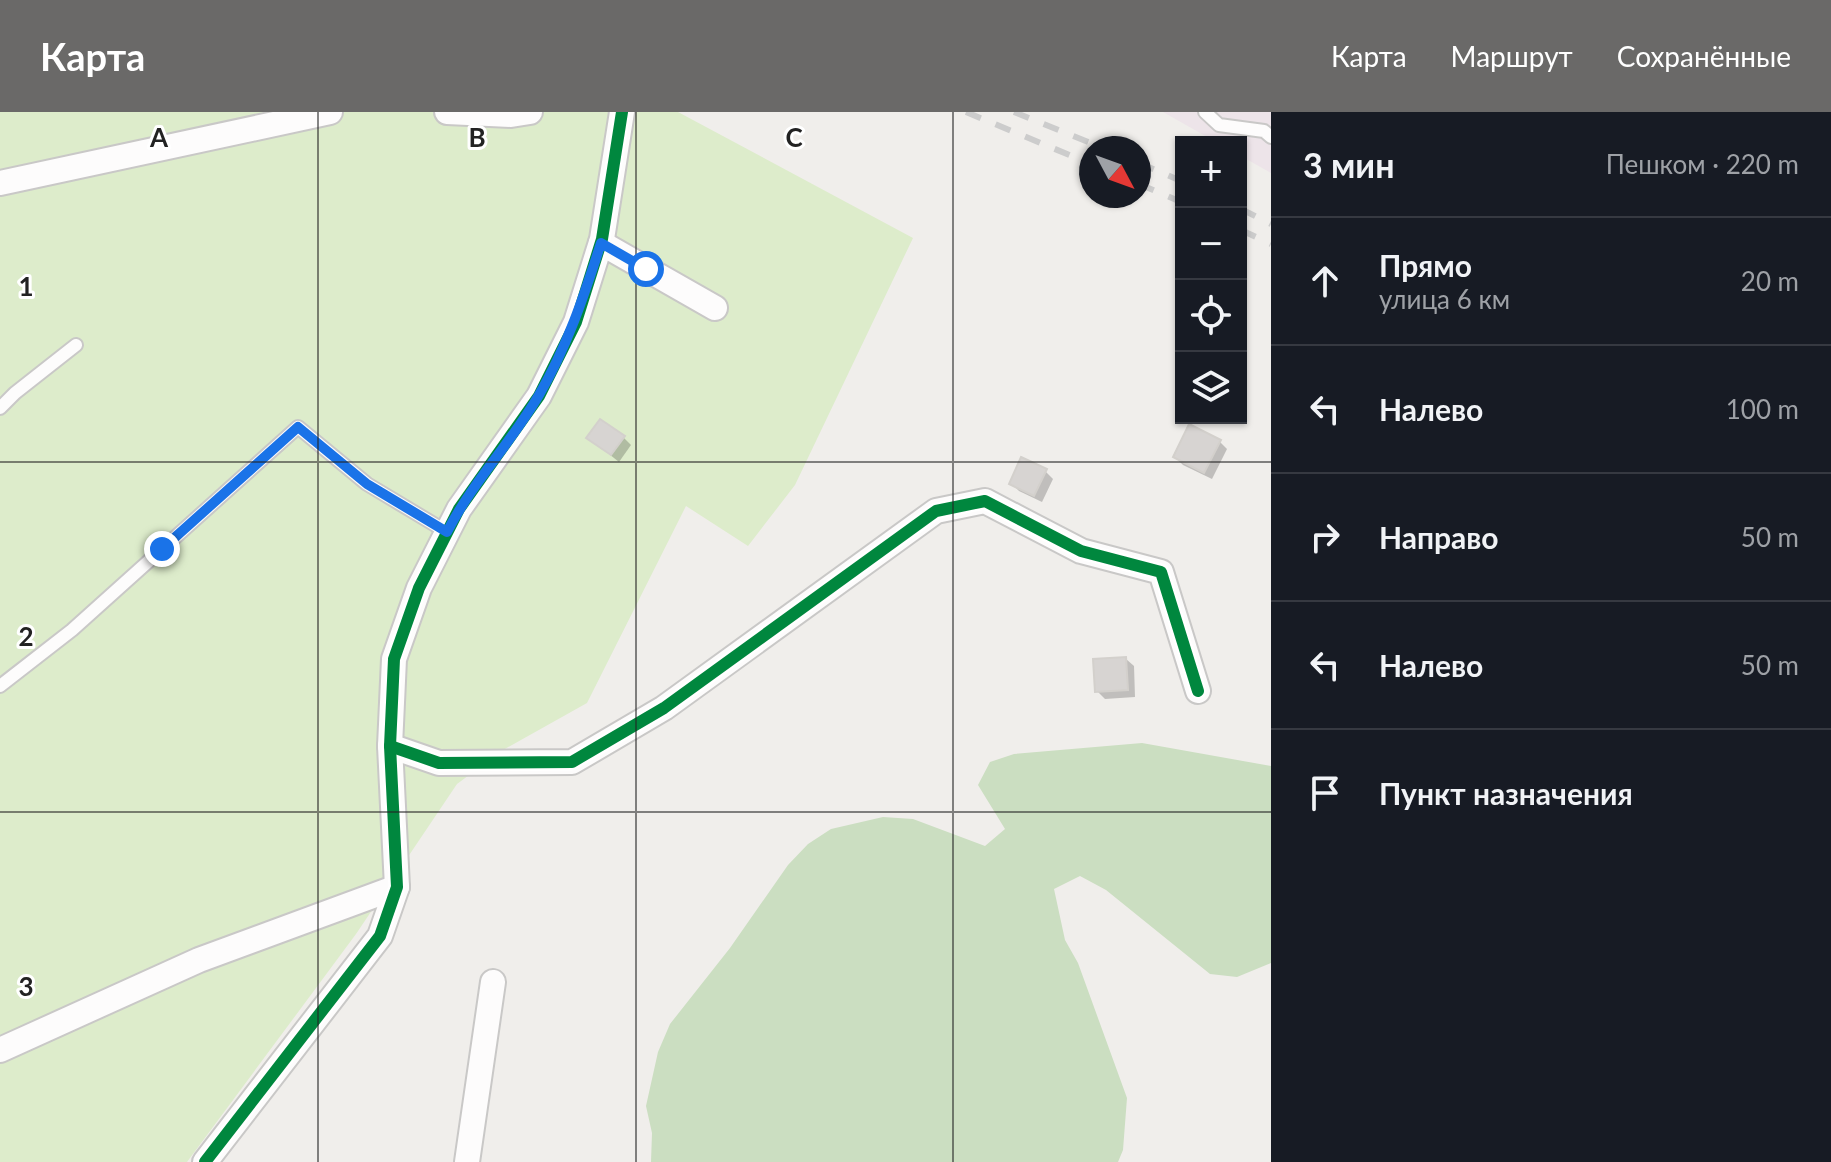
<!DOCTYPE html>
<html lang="ru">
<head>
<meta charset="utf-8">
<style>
  :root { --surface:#171b24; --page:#20242c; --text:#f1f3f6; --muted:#9ea1a6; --line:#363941; --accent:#6a6968 }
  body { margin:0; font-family:Lato,sans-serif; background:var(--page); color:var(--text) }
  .controls { position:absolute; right:24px; top:24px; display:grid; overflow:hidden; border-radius:0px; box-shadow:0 2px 6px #0004 }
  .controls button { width:72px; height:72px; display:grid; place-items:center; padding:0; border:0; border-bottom:2px solid var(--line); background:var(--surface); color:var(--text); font:40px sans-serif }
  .compass { position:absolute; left:1079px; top:24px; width:72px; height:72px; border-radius:50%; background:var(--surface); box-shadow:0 2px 6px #0004; rotate:131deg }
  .stop { position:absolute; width:24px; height:24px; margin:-18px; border:6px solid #1a73e8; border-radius:50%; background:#fff }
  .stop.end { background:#1a73e8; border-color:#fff; box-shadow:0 2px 8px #0008 }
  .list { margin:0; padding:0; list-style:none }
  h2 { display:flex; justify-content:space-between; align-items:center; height:104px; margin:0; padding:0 32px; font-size:34px }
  h2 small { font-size:26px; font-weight:400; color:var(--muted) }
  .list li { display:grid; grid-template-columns:52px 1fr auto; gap:24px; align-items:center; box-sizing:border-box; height:128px; padding:0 32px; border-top:2px solid var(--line) }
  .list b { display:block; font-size:30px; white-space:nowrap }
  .list p { margin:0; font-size:26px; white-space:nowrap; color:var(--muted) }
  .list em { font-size:26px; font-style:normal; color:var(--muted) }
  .icon { flex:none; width:44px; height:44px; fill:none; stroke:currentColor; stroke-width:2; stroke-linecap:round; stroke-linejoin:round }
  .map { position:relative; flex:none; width:1271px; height:1050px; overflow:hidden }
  header { display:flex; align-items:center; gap:48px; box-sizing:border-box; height:112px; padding:0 40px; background:var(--accent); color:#fff }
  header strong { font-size:38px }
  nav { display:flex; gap:44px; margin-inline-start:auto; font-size:28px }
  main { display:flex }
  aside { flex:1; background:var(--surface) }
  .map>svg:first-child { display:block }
  .industrial { fill:#ede4e9 }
  .grass { fill:#ddeccb }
  .forest { fill:#cbdec1 }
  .shadow { fill:#0003 }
  .building { fill:#d7d4d2; stroke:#d3d0cc; stroke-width:2 }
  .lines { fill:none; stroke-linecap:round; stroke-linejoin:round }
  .service-casing { stroke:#c9c8c7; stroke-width:16 }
  .minor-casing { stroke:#c9c8c7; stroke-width:28 }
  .service { stroke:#fdfcfc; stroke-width:12 }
  .minor { stroke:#fdfcfc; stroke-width:24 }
  .rail { stroke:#ccc; stroke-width:6; stroke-dasharray:16 16; stroke-linecap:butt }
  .cycleway-casing { stroke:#fff; stroke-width:17 }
  .cycleway { stroke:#00873e; stroke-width:12 }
  .route { stroke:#1a73e8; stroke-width:10 }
  .grid { fill:none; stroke:#222; stroke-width:2; stroke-opacity:0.55 }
  .grid-label { font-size:26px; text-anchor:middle; font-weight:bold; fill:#222; stroke:#fff; stroke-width:6; stroke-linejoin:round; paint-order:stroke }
</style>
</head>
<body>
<header>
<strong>Карта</strong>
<nav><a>Карта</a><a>Маршрут</a><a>Сохранённые</a></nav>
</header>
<main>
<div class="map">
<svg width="1271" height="1050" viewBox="0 0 1271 1050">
  <rect width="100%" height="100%" fill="#f0eeeb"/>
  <polygon class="industrial" points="1163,0 1271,0 1271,61 1241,44 1241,30 1216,30"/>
  <polygon class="grass" points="0,0 678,0 913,126 795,373 748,434 686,394 587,591 503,638 457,672 356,822 187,1050 0,1050"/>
  <polygon class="forest" points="1142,631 1271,654 1271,851 1237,865 1210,862 1106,778 1080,764 1054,777 1065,828 1078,851 1127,986 1123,1038 1118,1050 651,1050 652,1021 646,994 658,940 670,912 730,836 788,753 808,732 831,717 883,705 913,707 985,734 1005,717 978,673 990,650 1014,642"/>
  <g class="shadow">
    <polygon points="623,325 631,333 619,350 589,326"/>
    <polygon points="1219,329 1227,337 1212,367 1183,353 1175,345"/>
    <polygon points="1045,359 1053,367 1042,390 1019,379 1011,371"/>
    <polygon points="1126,547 1134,554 1135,585 1105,587 1097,579"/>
  </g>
  <g class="building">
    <polygon points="600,307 625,324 611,343 586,326"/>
    <polygon points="1189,312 1221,328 1204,361 1173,345"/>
    <polygon points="1021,345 1047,357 1034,384 1009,372"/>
    <polygon points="1126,545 1128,578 1095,580 1093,547"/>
  </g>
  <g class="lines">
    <g class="service-casing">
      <g id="service">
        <polyline points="1205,0 1219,13 1264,19 1271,25"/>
        <polyline points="0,296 15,281 76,233"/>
        <polyline points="0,574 72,518 298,315 367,372 447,420"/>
      </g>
    </g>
    <g class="minor-casing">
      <g id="minor">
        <polyline points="447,0 511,3 530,0"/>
        <polyline points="0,71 330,0"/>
        <polyline points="601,131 715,196"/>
        <polyline points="390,634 439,651 572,650 664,596 936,399 985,389 1081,439 1161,460 1198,579"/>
        <polyline points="0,938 199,848 397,775"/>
        <polyline points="205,1050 380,824 397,775 390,634 394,547 419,476 459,397 539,284 576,210 602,127 622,0"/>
        <polyline points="467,1050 493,870"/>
      </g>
    </g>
    <use href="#service" class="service"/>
    <use href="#minor" class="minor"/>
    <g class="rail">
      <polyline points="966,0 1091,52"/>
      <polyline points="1014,0 1103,36"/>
      <polyline points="1139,51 1181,69"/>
      <polyline points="1139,72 1181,90"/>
      <polyline points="1241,97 1271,112"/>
      <polyline points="1241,118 1271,132"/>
    </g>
    <g class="cycleway-casing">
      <g id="cycleway">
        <polyline points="390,634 439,651 572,650 664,596 936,399 985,389 1081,439 1161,460 1198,579"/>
        <polyline points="205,1050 380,824 397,775 390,634 394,547 419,476 459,397 539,284 576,210 602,127 622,0"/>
      </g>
    </g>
    <use href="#cycleway" class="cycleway"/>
  </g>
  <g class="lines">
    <path class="route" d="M162 437 298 315 367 372 447 420C472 371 511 331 539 283 567 235 584 184 601 131L646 157"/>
  </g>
  <path class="grid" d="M318 0V1050M636 0V1050M953 0V1050M0 350H1271M0 700H1271"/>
  <g class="grid-label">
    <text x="159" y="35">A</text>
    <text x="477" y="35">B</text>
    <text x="794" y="35">C</text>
    <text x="26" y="184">1</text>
    <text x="26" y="534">2</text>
    <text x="26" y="884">3</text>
  </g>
</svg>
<div class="controls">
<button>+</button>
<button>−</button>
<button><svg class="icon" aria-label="locate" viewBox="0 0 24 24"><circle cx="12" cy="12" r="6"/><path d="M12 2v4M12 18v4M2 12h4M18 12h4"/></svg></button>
<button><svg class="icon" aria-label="layers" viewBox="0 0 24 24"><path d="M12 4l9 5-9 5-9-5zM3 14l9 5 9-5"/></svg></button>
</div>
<svg class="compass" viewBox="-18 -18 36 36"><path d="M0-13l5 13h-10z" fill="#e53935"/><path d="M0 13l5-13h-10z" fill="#9ea1a6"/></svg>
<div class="stop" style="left:646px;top:157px"></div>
<div class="stop end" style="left:162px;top:437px"></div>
</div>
<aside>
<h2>3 мин<small>Пешком · 220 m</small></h2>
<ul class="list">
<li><svg class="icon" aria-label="ahead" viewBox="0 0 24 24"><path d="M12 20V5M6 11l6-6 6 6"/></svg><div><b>Прямо</b><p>улица 6 км</p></div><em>20 m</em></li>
<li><svg class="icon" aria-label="left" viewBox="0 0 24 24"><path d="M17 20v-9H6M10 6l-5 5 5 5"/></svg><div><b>Налево</b></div><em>100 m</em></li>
<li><svg class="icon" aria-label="right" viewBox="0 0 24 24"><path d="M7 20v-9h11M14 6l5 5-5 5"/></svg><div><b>Направо</b></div><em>50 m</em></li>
<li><svg class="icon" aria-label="left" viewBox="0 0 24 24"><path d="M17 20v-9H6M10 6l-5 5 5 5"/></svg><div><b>Налево</b></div><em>50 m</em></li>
<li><svg class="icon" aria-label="arrive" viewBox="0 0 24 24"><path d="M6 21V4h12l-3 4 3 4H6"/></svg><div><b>Пункт назначения</b></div></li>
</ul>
</aside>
</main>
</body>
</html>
